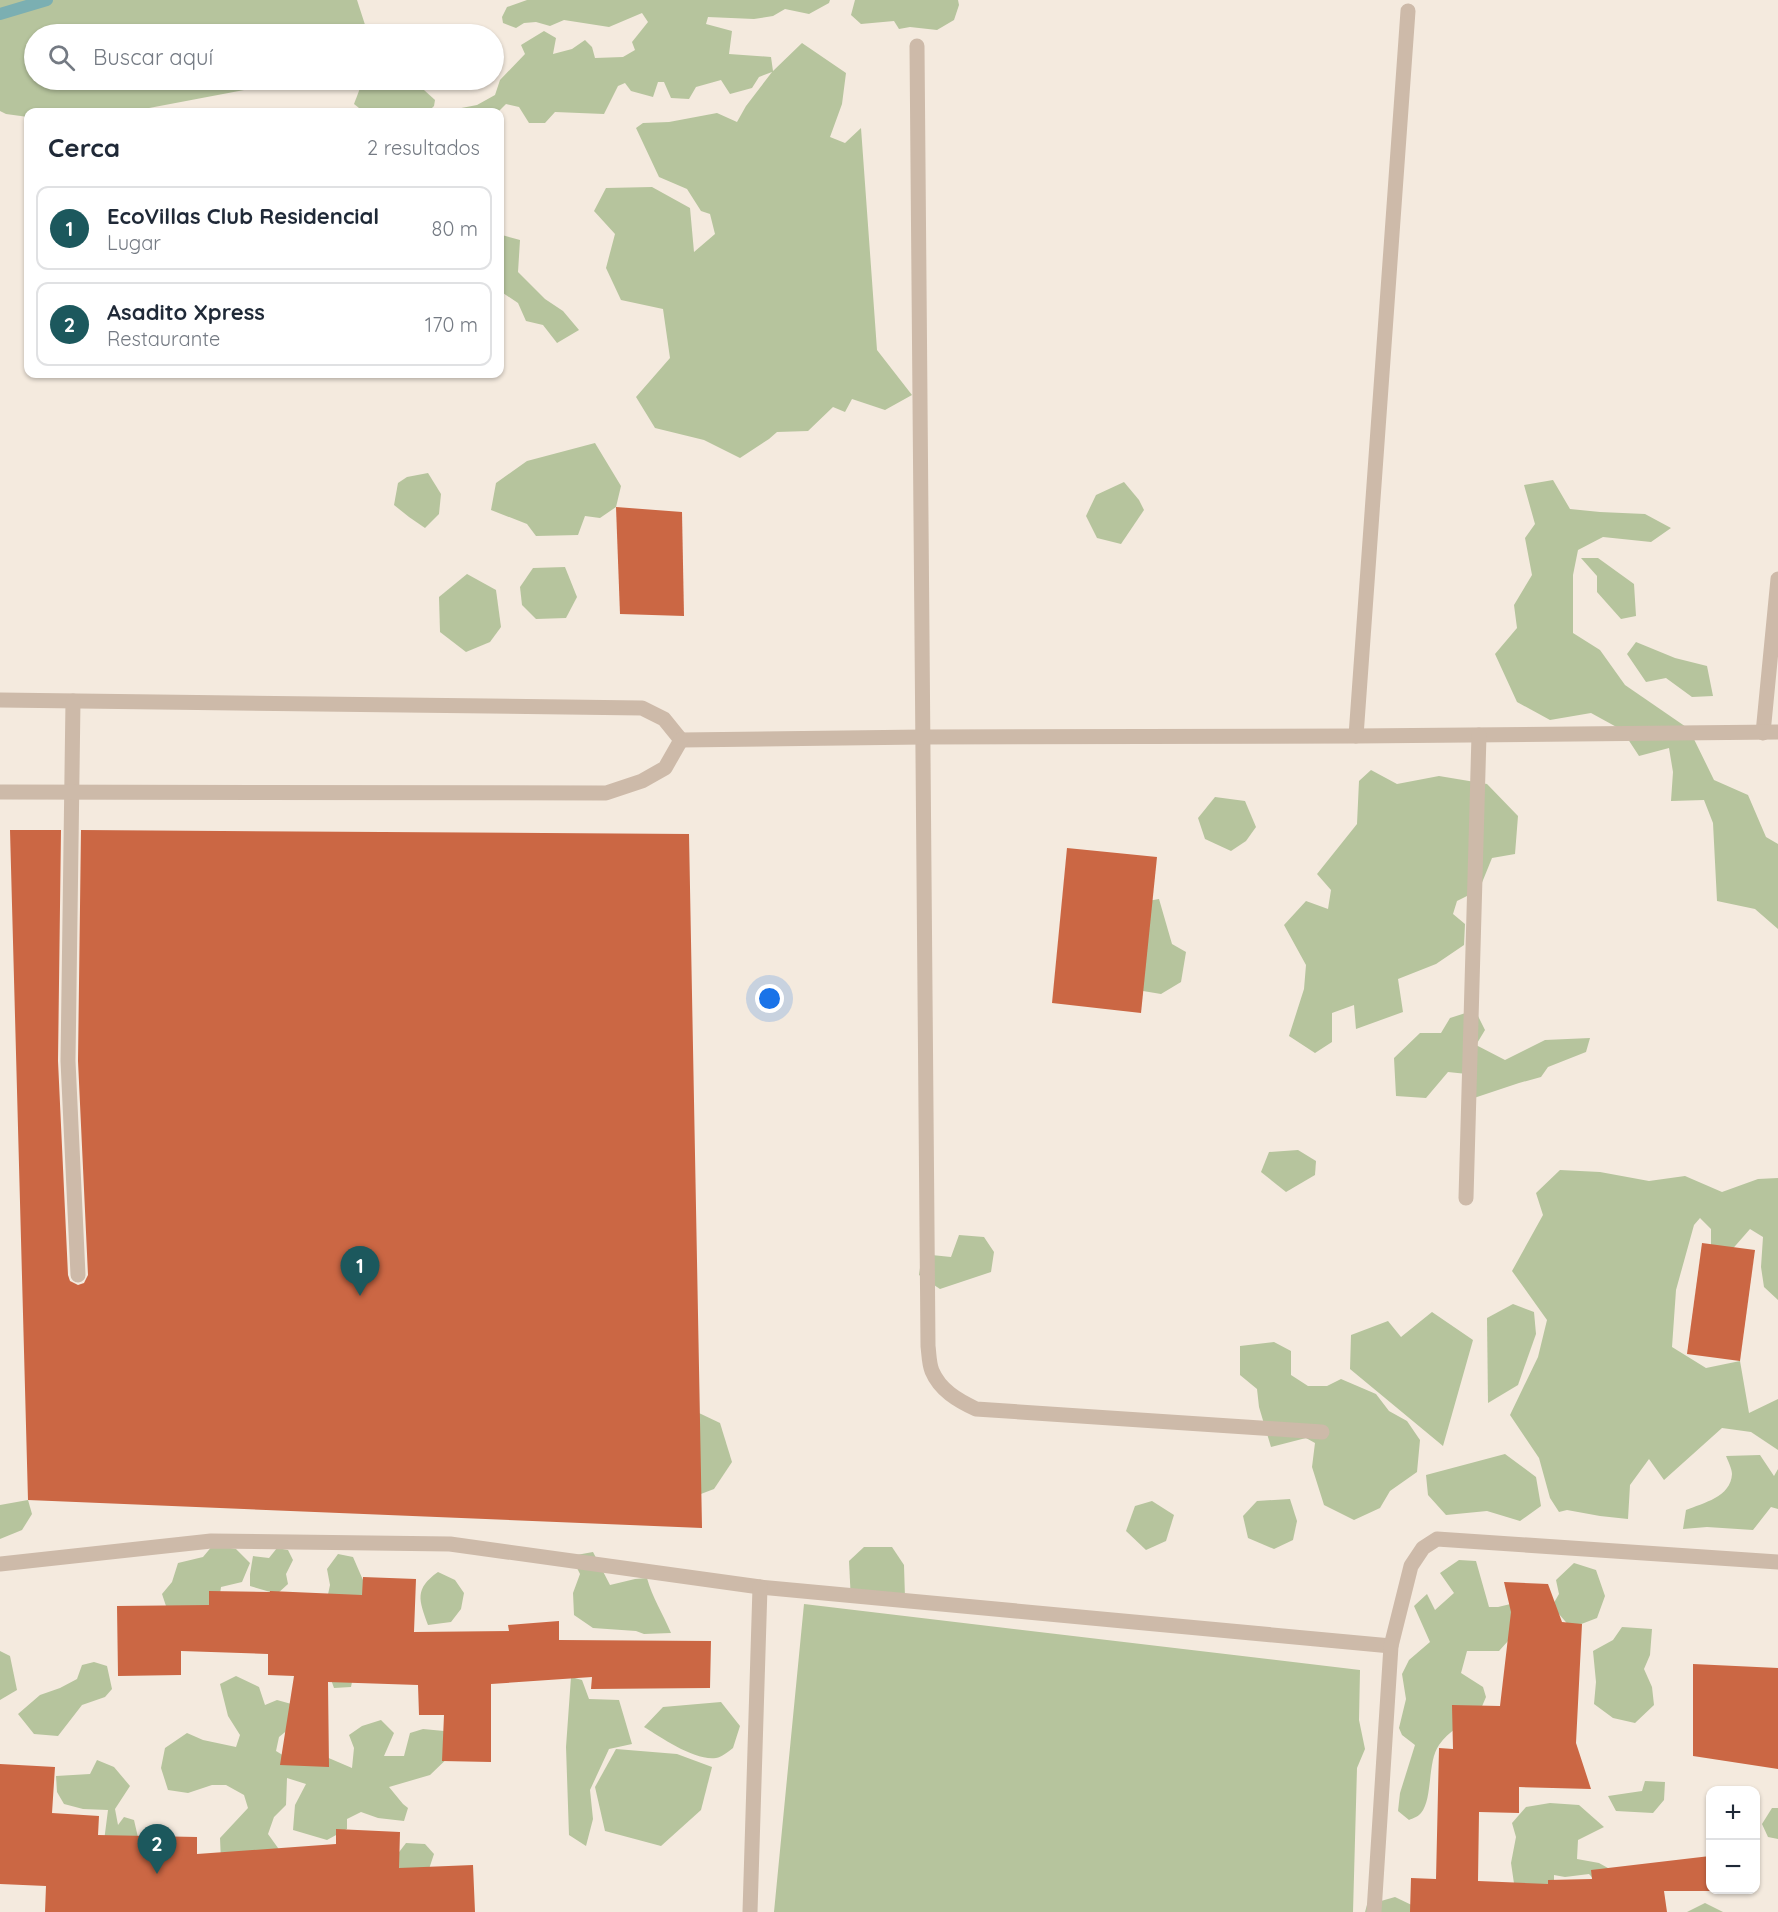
<!DOCTYPE html>
<html lang="es">
<head>
<meta charset="utf-8">
<style>
  :root { --surface:#fff; --page:#f2f2f3; --text:#1f2937; --muted:#747a83; --line:#e0e1e3; --accent:#1c585d }
  body { margin:0; font-family:Quicksand,sans-serif; background:var(--page); color:var(--text) }
  .controls { position:absolute; right:18px; bottom:18px; display:grid; overflow:hidden; border-radius:12px; box-shadow:0 2px 4px #0004 }
  .controls button { width:54px; height:54px; display:grid; place-items:center; padding:0; border:0; border-bottom:2px solid var(--line); background:var(--surface); color:var(--text); font:30px sans-serif }
  .you { position:absolute; left:770px; top:999px; width:21px; height:21px; margin:-15px; border:4px solid #fff; border-radius:50%; background:#1a73e8; box-shadow:0 0 0 9px #1a73e833 }
  .badge { display:grid; place-items:center; width:39px; height:39px; border-radius:50%; background:var(--accent); color:#fff; font-size:20px; font-weight:700 }
  .pin { position:absolute; translate:-50% -50px; filter:drop-shadow(0 2px 3px #0008) }
  .pin::after { content:''; position:absolute; top:32px; width:21px; height:18px; background:inherit; clip-path:polygon(0 0,100% 0,50% 100%) }
  .list { margin:0; padding:0; list-style:none }
  h2 { display:flex; justify-content:space-between; align-items:center; height:78px; margin:0; padding:0 24px; font-size:26px }
  h2 small { font-size:20px; font-weight:400; color:var(--muted) }
  .list li { display:grid; grid-template-columns:39px 1fr auto; gap:18px; align-items:center; box-sizing:border-box; height:84px; margin:0 12px 12px; padding:0 12px; border:2px solid var(--line); border-radius:12px }
  .list b { display:block; font-size:22px; white-space:nowrap }
  .list p { margin:0; font-size:20px; white-space:nowrap; color:var(--muted) }
  .list em { font-size:20px; font-style:normal; color:var(--muted) }
  .icon { flex:none; width:33px; height:33px; fill:none; stroke:currentColor; stroke-width:2; stroke-linecap:round; stroke-linejoin:round }
  .map { position:relative; flex:none; width:1778px; height:1912px; overflow:hidden }
  .search { position:absolute; background:var(--surface); box-shadow:0 2px 4px #0004; left:24px; top:24px; width:480px; height:66px; display:flex; align-items:center; gap:15px; box-sizing:border-box; padding:0 21px; border-radius:33px; color:var(--muted); font-size:22px }
  .panel { position:absolute; background:var(--surface); box-shadow:0 2px 4px #0004; left:24px; top:108px; width:480px; height:270px; border-radius:12px }
  .map>svg:first-child { display:block }
  .green { fill:#b6c49d }
  .lines { fill:none; stroke-linecap:round; stroke-linejoin:round }
  .stream { stroke:#7bafb2; stroke-width:12 }
  .building { fill:#cb6744 }
  .minor { stroke:#cdbaa9; stroke-width:15 }
</style>
</head>
<body>
<div class="map">
<svg width="1778" height="1912" viewBox="0 0 1778 1912">
  <rect width="100%" height="100%" fill="#f4eade"/>
  <g class="green">
    <polygon points="0,0 357,0 368,34 34,34 34,80 294,80 287,82 128,112 28,112 28,117 6,114 0,111"/>
    <polygon points="527,0 830,0 829,3 809,14 785,9 773,16 754,19 708,17 706,24 732,31 729,54 771,57 773,71 802,43 846,73 842,104 830,137 845,143 861,128 877,350 912,395 885,410 852,399 845,412 833,407 808,431 777,432 769,439 740,458 704,440 655,428 636,397 670,358 663,309 621,300 606,268 615,234 594,211 606,188 652,187 690,208 694,252 715,234 710,214 701,211 687,189 659,177 636,128 643,123 669,122 717,113 737,122 746,106 772,72 759,77 752,88 730,94 721,80 696,87 689,99 671,98 664,82 658,82 653,97 631,91 625,83 618,86 604,114 555,112 545,123 529,123 519,107 506,104 498,112 451,112 451,110 477,105 495,95 500,80 525,54 521,45 544,31 556,38 553,54 572,49 585,40 592,47 595,58 623,57 635,50 632,42 648,22 642,13 609,27 564,20 550,26 536,22 524,23 516,28 503,23 502,17 507,7"/>
    <polygon points="855,0 958,0 959,5 954,20 937,30 910,27 899,29 894,21 861,24 851,15"/>
    <polygon points="394,82 424,90 435,100 434,106 430,110 418,112 364,112 354,104 362,83"/>
    <polygon points="502,235 520,240 518,272 545,299 563,311 579,330 557,343 543,325 526,321 518,303 500,291 500,241"/>
    <polygon points="595,443 621,486 616,507 600,518 585,516 578,535 536,536 527,524 491,510 496,483 527,461"/>
    <polygon points="428,473 441,494 439,514 425,528 409,517 394,505 398,483 407,477"/>
    <polygon points="1553,480 1570,509 1600,512 1645,514 1671,528 1651,542 1603,537 1578,550 1573,575 1573,633 1600,650 1625,685 1689,729 1714,780 1748,795 1766,837 1778,844 1778,929 1755,909 1717,901 1713,823 1704,800 1671,801 1673,772 1669,748 1639,756 1622,730 1591,713 1550,720 1517,702 1495,654 1517,628 1514,605 1532,575 1525,538 1535,524 1524,485"/>
    <polygon points="1124,482 1139,500 1144,510 1121,544 1097,538 1086,516 1096,495"/>
    <polygon points="1581,558 1598,558 1634,584 1636,616 1621,619 1597,592 1597,576"/>
    <polygon points="565,567 577,597 566,618 536,619 522,605 520,587 533,568"/>
    <polygon points="467,574 496,590 501,627 490,642 466,652 440,632 439,597"/>
    <polygon points="1636,642 1675,658 1707,666 1713,696 1692,697 1666,678 1646,682 1627,654"/>
    <polygon points="1371,770 1397,784 1439,776 1487,784 1518,816 1515,854 1492,858 1479,890 1457,901 1453,914 1465,924 1464,945 1436,964 1398,979 1403,1012 1356,1029 1354,1005 1332,1013 1332,1042 1315,1053 1289,1036 1304,989 1306,965 1284,925 1306,901 1328,909 1331,890 1317,874 1357,824 1359,781"/>
    <polygon points="1215,797 1245,801 1256,827 1246,841 1231,851 1205,839 1198,818"/>
    <polygon points="1159,899 1172,944 1186,952 1181,982 1161,994 1137,990 1148,901"/>
    <polygon points="1475,1010 1485,1030 1476,1045 1505,1060 1545,1040 1590,1038 1586,1052 1548,1067 1541,1077 1519,1083 1471,1099 1467,1074 1448,1072 1426,1098 1396,1096 1394,1058 1420,1033 1441,1033 1450,1018"/>
    <polygon points="1298,1150 1316,1161 1315,1175 1286,1192 1261,1172 1269,1152"/>
    <polygon points="1560,1170 1600,1172 1649,1181 1685,1176 1722,1192 1758,1179 1778,1178 1778,1300 1764,1287 1761,1267 1763,1237 1750,1229 1729,1253 1711,1250 1711,1229 1700,1218 1694,1225 1676,1290 1672,1347 1706,1368 1740,1361 1749,1413 1778,1399 1778,1450 1751,1432 1722,1428 1664,1480 1649,1459 1630,1485 1628,1519 1600,1516 1567,1510 1559,1512 1550,1498 1539,1458 1510,1415 1538,1357 1547,1320 1512,1271 1543,1215 1536,1193"/>
    <polygon points="959,1235 984,1237 994,1252 991,1272 940,1289 919,1275 922,1254 951,1257"/>
    <polygon points="1513,1304 1534,1312 1536,1334 1518,1385 1488,1403 1487,1318"/>
    <polygon points="1432,1312 1473,1340 1443,1446 1350,1369 1351,1335 1388,1321 1401,1337"/>
    <polygon points="1274,1342 1291,1351 1291,1375 1308,1386 1327,1386 1341,1379 1376,1394 1389,1411 1407,1421 1420,1440 1417,1472 1390,1491 1380,1508 1354,1520 1324,1505 1312,1467 1315,1443 1306,1438 1271,1447 1259,1407 1257,1389 1240,1375 1240,1346"/>
    <polygon points="680,1404 720,1423 732,1462 714,1489 693,1497"/>
    <polygon points="1505,1454 1536,1477 1541,1506 1520,1521 1487,1511 1446,1515 1428,1495 1426,1475"/>
    <path d="M1760 1455 1774 1476 1778 1469V1509L1771 1507 1753 1530 1707 1527 1683 1529 1686 1510C1703 1503 1731 1497 1732 1474 1732 1469 1728 1461 1726 1456Z"/>
    <polygon points="1290,1499 1297,1521 1293,1540 1274,1549 1248,1538 1243,1516 1257,1501"/>
    <polygon points="28,1500 32,1514 22,1530 0,1539 0,1505"/>
    <polygon points="1152,1501 1174,1515 1166,1541 1146,1550 1126,1531 1135,1506"/>
    <polygon points="213,1545 236,1549 250,1563 242,1582 221,1587 218,1609 169,1615 162,1594 172,1582 178,1563 203,1557"/>
    <polygon points="864,1547 892,1547 904,1565 905,1598 851,1602 849,1561"/>
    <polygon points="277,1548 288,1550 293,1560 286,1574 288,1584 277,1594 250,1586 250,1574 253,1556 269,1558"/>
    <path d="M593 1552 610 1585 635 1579 647 1578C652 1597 663 1614 671 1633L644 1634 636 1631 593 1628 574 1615 573 1593 580 1574 571 1556Z"/>
    <polygon points="338,1554 353,1557 369,1594 351,1687 334,1688 328,1671 322,1623 330,1585 327,1569"/>
    <path d="M1459 1560 1476 1561 1489 1607H1498L1519 1602 1526 1621 1499 1651H1467L1461 1673 1483 1687 1486 1697 1477 1718C1461 1724 1449 1731 1439 1745 1427 1762 1433 1799 1421 1813 1418 1817 1413 1818 1409 1820L1398 1811 1400 1793 1415 1745 1402 1735 1399 1728 1406 1699 1402 1674 1409 1660 1430 1642 1414 1606 1427 1594 1435 1610 1454 1593 1440 1573Z"/>
    <polygon points="1574,1563 1596,1570 1605,1596 1597,1618 1571,1628 1552,1606 1559,1594 1556,1580"/>
    <path d="M438 1572 455 1580 464 1593 461 1609 451 1622 428 1625C419 1600 414 1589 438 1572Z"/>
    <polygon points="804,1604 1360,1670 1359,1720 1365,1749 1357,1768 1353,1912 774,1912"/>
    <polygon points="1622,1627 1652,1629 1650,1655 1644,1669 1652,1687 1654,1705 1635,1723 1613,1718 1594,1704 1596,1682 1593,1651 1613,1640"/>
    <polygon points="0,1651 10,1656 17,1690 0,1700"/>
    <polygon points="94,1662 107,1666 112,1689 105,1697 82,1705 58,1736 34,1734 18,1714 40,1695 60,1688 77,1679 82,1665"/>
    <polygon points="236,1676 259,1687 265,1705 277,1700 295,1705 295,1724 279,1737 276,1751 294,1762 324,1756 352,1768 354,1748 349,1735 362,1726 381,1720 394,1733 384,1756 404,1756 410,1733 423,1729 444,1731 455,1751 430,1775 389,1787 403,1804 408,1808 404,1821 378,1818 361,1812 347,1819 347,1829 327,1840 293,1830 295,1805 306,1784 287,1778 286,1805 274,1817 268,1834 283,1855 221,1862 220,1838 248,1808 244,1795 226,1785 212,1785 188,1793 168,1790 161,1768 165,1748 187,1733 203,1740 236,1747 240,1735 228,1716 220,1684"/>
    <polygon points="571,1677 582,1680 589,1699 619,1700 632,1744 609,1749 590,1790 593,1819 586,1846 569,1835 566,1747"/>
    <path d="M721 1702 740 1726 733 1748C729 1751 722 1757 716 1758 695 1761 662 1738 644 1727L663 1707Z"/>
    <polygon points="616,1749 677,1754 712,1767 701,1810 661,1846 605,1831 595,1787"/>
    <polygon points="97,1760 114,1767 130,1786 115,1809 118,1825 124,1817 134,1820 140,1846 103,1849 108,1810 83,1809 64,1804 57,1792 56,1776 90,1774"/>
    <polygon points="1645,1781 1665,1782 1664,1800 1653,1813 1616,1811 1608,1796 1642,1791"/>
    <polygon points="1550,1803 1579,1805 1604,1827 1578,1840 1577,1859 1599,1863 1615,1872 1610,1897 1589,1874 1565,1877 1554,1875 1554,1893 1516,1897 1511,1863 1516,1837 1512,1823 1526,1807"/>
    <polygon points="1772,1808 1778,1808 1778,1839 1768,1837 1762,1824"/>
    <polygon points="406,1843 425,1844 434,1854 420,1896 393,1860"/>
    <polygon points="1395,1897 1422,1910 1422,1912 1365,1912 1367,1905"/>
    <polygon points="1705,1903 1723,1912 1687,1912"/>
  </g>
  <g class="lines">
    <polyline class="stream" points="0,14 47,0"/>
  </g>
  <g class="building">
    <polygon points="616,507 682,512 684,616 620,614"/>
    <polygon points="10,830 61,830 58,1061 68,1275 70,1281 78,1285 84,1283 88,1275 78,1061 81,830 689,834 702,1528 28,1500"/>
    <polygon points="1067,848 1157,857 1141,1013 1052,1003"/>
    <polygon points="1702,1243 1755,1250 1740,1361 1687,1354"/>
    <polygon points="363,1577 416,1579 414,1632 509,1631 508,1625 559,1621 559,1640 711,1641 710,1688 591,1689 592,1677 491,1684 491,1762 442,1761 444,1715 419,1715 418,1685 328,1682 329,1767 280,1765 294,1676 268,1675 268,1654 181,1651 181,1675 118,1676 117,1606 209,1605 209,1591 270,1592 270,1591 362,1595"/>
    <polygon points="1504,1582 1548,1584 1562,1622 1582,1624 1576,1743 1591,1789 1519,1787 1519,1813 1479,1812 1478,1881 1548,1884 1548,1880 1592,1879 1591,1870 1710,1856 1710,1891 1664,1891 1667,1912 1410,1912 1411,1878 1436,1879 1439,1748 1453,1749 1452,1705 1500,1706 1511,1612"/>
    <polygon points="1693,1664 1778,1668 1778,1769 1693,1756"/>
    <polygon points="0,1764 55,1767 52,1813 99,1816 98,1835 197,1837 197,1854 336,1844 336,1829 400,1832 399,1868 473,1865 475,1912 45,1912 46,1886 0,1884"/>
  </g>
  <g class="lines">
    <g class="minor">
      <path d="M917 46 928 1346C929 1354 929 1364 932 1371 940 1390 957 1400 976 1409L1322 1432"/>
      <polyline points="0,700 642,708 664,719 681,740"/>
      <polyline points="73,701 68,1061 78,1275"/>
      <polyline points="1763,733 1778,579"/>
      <polyline points="1356,736 1408,11"/>
      <polyline points="681,740 924,737 1356,736 1778,732"/>
      <polyline points="0,792 606,793 642,781 665,768 681,740"/>
      <polyline points="1466,1198 1479,735"/>
      <polyline points="0,1564 211,1541 450,1544 760,1587 1391,1646"/>
      <polyline points="750,1912 760,1587"/>
      <polyline points="1374,1912 1391,1646 1411,1566 1423,1548 1437,1539 1778,1562"/>
    </g>
  </g>
</svg>
<div class="controls">
<button>+</button>
<button>−</button>
</div>
<div class="you"></div>
<div class="pin badge" style="left:360px;top:1296px">1</div>
<div class="pin badge" style="left:157px;top:1874px">2</div>
<div class="search"><svg class="icon" aria-label="search" viewBox="0 0 24 24"><circle cx="10" cy="10" r="6"/><path d="M15 15l6 6"/></svg>Buscar aquí</div>
<section class="panel">
<h2>Cerca<small>2 resultados</small></h2>
<ul class="list">
<li><span class="badge">1</span><div><b>EcoVillas Club Residencial</b><p>Lugar</p></div><em>80 m</em></li>
<li><span class="badge">2</span><div><b>Asadito Xpress</b><p>Restaurante</p></div><em>170 m</em></li>
</ul>
</section>
</div>
</body>
</html>
